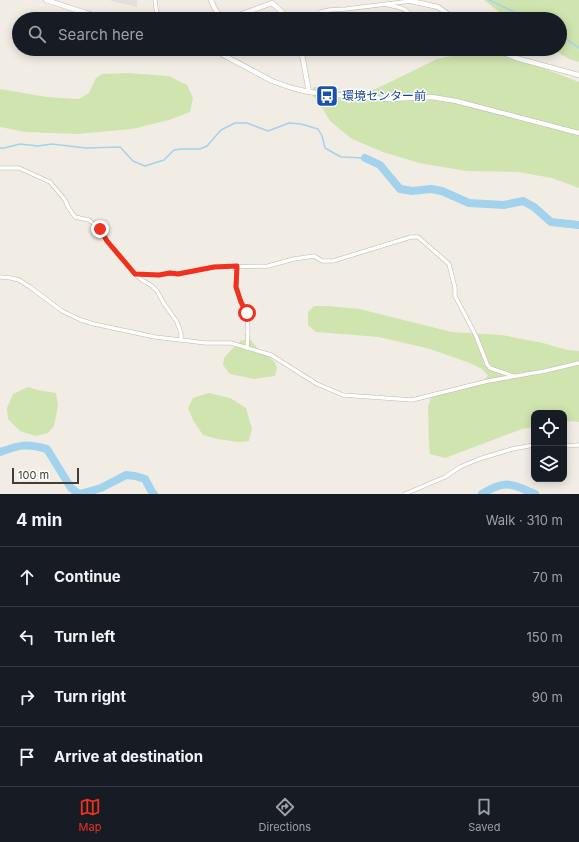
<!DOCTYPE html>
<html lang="en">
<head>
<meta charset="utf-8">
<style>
  :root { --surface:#171b24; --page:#242831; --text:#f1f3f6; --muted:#9ea1a6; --line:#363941; --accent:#f0311d }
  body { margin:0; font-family:Inter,"Noto Sans JP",sans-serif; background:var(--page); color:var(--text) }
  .controls { position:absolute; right:12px; bottom:12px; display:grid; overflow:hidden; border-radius:8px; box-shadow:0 2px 10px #0003 }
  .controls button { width:36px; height:36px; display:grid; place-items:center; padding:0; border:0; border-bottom:1px solid var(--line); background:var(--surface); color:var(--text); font:20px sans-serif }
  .scale { position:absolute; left:12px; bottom:10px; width:67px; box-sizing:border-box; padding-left:4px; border:2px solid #433d35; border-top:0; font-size:11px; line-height:14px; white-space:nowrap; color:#433d35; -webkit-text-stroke:3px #fff; paint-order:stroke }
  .stop { position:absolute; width:12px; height:12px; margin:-9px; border:3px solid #f0311d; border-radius:50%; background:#fff }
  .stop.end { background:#f0311d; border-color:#fff; box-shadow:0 1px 4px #0008 }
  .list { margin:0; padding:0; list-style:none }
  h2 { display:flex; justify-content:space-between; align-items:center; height:52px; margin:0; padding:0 16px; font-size:17px }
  h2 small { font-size:13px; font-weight:400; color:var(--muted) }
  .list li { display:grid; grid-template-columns:26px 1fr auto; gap:12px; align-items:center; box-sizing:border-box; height:60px; padding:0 16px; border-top:1px solid var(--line) }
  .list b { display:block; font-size:15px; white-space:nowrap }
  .list em { font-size:13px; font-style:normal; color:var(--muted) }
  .icon { flex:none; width:22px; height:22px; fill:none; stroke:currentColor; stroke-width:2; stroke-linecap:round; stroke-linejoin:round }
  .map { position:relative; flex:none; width:579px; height:494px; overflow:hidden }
  .search { position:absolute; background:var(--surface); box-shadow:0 2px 10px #0003; left:12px; right:12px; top:12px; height:44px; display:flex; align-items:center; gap:10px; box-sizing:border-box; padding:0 14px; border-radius:22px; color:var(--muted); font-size:15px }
  .sheet { height:292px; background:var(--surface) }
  nav { display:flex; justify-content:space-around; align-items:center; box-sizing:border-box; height:56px; border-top:1px solid var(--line); background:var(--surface); font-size:11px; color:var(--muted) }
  nav a { display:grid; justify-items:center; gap:2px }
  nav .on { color:var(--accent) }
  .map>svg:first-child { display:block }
  .green { fill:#cfe4af }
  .parking { fill:#e2e0dd }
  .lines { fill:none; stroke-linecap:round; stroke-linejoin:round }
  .stream { stroke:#a3d2ec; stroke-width:1.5 }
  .river { stroke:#a3d2ec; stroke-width:8 }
  .minor-casing { stroke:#bfb7ab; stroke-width:4.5 }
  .tertiary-casing { stroke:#bfb7ab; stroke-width:5.5 }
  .minor { stroke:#fff; stroke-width:3.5 }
  .tertiary { stroke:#fff; stroke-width:4.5 }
  .route { stroke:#f0311d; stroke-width:5 }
  .labels { text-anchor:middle; stroke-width:3; stroke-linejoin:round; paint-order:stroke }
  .transit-label { font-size:12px; fill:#164399; stroke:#fff; text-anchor:start }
</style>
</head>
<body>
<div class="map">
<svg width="579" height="494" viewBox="0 0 579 494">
  <rect width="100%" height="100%" fill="#f1ede5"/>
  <g class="green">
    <polygon points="484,0 579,0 579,62 569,59 552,49 560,49 560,19 508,19"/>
    <polygon points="475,51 512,56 579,82 579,188 552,178 518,172 467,171 419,163 383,152 352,139 330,121 318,101 311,94 314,87 319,86 332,90 361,95 384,85 437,59"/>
    <polygon points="127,73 169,76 187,85 193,98 190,112 169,120 132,129 76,134 26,132 0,127 0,89 47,97 79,99 89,93 96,78 102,74"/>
    <polygon points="314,306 328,306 359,309 452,332 502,335 543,343 567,350 579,351 579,422 571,421 564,423 564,413 534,413 534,427 522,429 445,458 430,454 429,444 428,407 432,395 480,383 488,376 482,369 470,363 430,349 379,337 316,332 308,325 308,312"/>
    <polygon points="242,340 251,340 257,348 274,361 277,368 275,376 254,379 230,374 223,365 224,358 232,349"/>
    <polygon points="28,387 38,390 56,393 58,405 54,426 48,433 36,436 20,431 8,419 7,408 13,394"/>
    <polygon points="209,393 230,398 246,408 252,429 249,441 238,442 218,439 203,435 193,420 188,408 193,398"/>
  </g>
  <polygon class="parking" points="111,0 137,0 137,7 111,1"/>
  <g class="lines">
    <g class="stream">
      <polyline points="489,0 529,19"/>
      <polyline points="560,35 579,48"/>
      <polyline points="0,148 4,148 20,144 38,146 52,144 86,148 120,147 133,161 145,166 164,160 174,150 181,149 200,149 207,146 221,130 235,123 247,123 268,131 289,123 301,124 318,129 322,136 325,148 341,157 365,158"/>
    </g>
    <g class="river">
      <polyline points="365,158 380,165 400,189 412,191 431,189 442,191 469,203 504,205 523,201 534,207 551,222 579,225"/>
      <path d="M0 452C20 445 26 443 47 449L71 488 79 494"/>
      <polyline points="80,494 101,488 126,475 135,476 145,479 152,492 154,494"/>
      <path d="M482 494C506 479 512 484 535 494"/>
    </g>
    <g class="minor-casing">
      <g id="minor">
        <polyline points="155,0 157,16 160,19"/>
        <path d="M388 5C397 7 410 8 411 19"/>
        <polyline points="311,19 321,12 329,10 346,9 411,1"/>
        <polyline points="0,168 19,168 50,182 65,200 68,207 75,217 89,220 100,229 107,241 135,274 142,280 152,286 157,291 163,302 177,322 181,333 181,340"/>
        <polyline points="237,266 236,287 241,303 247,313 248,328 247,348"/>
        <polyline points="135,274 159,275 170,273 178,274 214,267 268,266 294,259 314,256 322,261 333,261 411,237 418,237 449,264 455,288 455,296 476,336 487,364 490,368 513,376"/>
        <polyline points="0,277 11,278 19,280 30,287 62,311 81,320 94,324 155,337 206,343 231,343 271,355 317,384 343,395 412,400 488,381 545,371 579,363"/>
        <polyline points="564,446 579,445"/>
        <polyline points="405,494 445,477 460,467 479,459 512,449 534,445"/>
      </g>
    </g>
    <g class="tertiary-casing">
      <g id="tertiary">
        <polyline points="46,0 86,13 106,19"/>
        <path d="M211 0C216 13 219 18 234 17L272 3 282 12 288 19"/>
        <polyline points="411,1 438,7 455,19"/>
        <polyline points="212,49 272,81 292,88 309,92 365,98 388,99 432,97 456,101 579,133"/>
        <polyline points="301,49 309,92"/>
        <polyline points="495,49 516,58 579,75"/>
      </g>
    </g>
    <use href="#minor" class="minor"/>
    <use href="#tertiary" class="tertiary"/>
  </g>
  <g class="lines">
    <polyline class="route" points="100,229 107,241 135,274 159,275 170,273 178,274 214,267 237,266 236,287 241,302 247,313"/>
  </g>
  <defs>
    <g id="bus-square" transform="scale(1.15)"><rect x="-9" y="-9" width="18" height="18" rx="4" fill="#1a4fb4" stroke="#fff"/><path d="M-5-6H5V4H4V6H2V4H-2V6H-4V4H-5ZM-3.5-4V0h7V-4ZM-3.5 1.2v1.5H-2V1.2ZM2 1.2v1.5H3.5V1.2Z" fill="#fff"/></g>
  </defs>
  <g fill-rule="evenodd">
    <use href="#bus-square" x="327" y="96"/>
  </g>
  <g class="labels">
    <g class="transit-label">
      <text x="342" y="100">環境センター前</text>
    </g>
  </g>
</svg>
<div class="controls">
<button><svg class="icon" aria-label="locate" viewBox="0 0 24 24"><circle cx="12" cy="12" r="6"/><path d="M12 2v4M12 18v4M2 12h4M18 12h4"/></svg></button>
<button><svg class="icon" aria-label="layers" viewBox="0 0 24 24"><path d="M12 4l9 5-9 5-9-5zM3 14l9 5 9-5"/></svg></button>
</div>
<div class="scale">100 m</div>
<div class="stop" style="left:247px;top:313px"></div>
<div class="stop end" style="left:100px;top:229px"></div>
<div class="search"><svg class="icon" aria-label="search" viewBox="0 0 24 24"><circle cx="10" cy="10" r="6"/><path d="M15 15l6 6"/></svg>Search here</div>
</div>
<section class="sheet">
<h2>4 min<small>Walk · 310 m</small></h2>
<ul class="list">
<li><svg class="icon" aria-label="ahead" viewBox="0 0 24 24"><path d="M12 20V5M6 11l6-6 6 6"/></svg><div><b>Continue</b></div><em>70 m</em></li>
<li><svg class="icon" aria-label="left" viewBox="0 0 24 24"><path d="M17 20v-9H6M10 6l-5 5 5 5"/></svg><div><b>Turn left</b></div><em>150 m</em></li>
<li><svg class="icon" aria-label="right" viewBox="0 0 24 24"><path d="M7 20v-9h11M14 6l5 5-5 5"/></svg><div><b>Turn right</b></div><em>90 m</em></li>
<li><svg class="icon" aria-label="arrive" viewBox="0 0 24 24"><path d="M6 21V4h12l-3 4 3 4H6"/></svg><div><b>Arrive at destination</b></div></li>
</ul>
</section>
<nav>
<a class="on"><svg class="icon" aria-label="map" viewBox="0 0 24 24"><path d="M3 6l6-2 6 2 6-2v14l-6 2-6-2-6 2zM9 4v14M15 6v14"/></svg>Map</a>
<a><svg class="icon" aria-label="directions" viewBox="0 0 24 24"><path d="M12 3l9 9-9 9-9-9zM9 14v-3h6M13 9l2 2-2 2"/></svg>Directions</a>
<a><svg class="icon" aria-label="saved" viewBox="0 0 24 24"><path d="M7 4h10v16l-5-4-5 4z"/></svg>Saved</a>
</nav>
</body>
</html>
